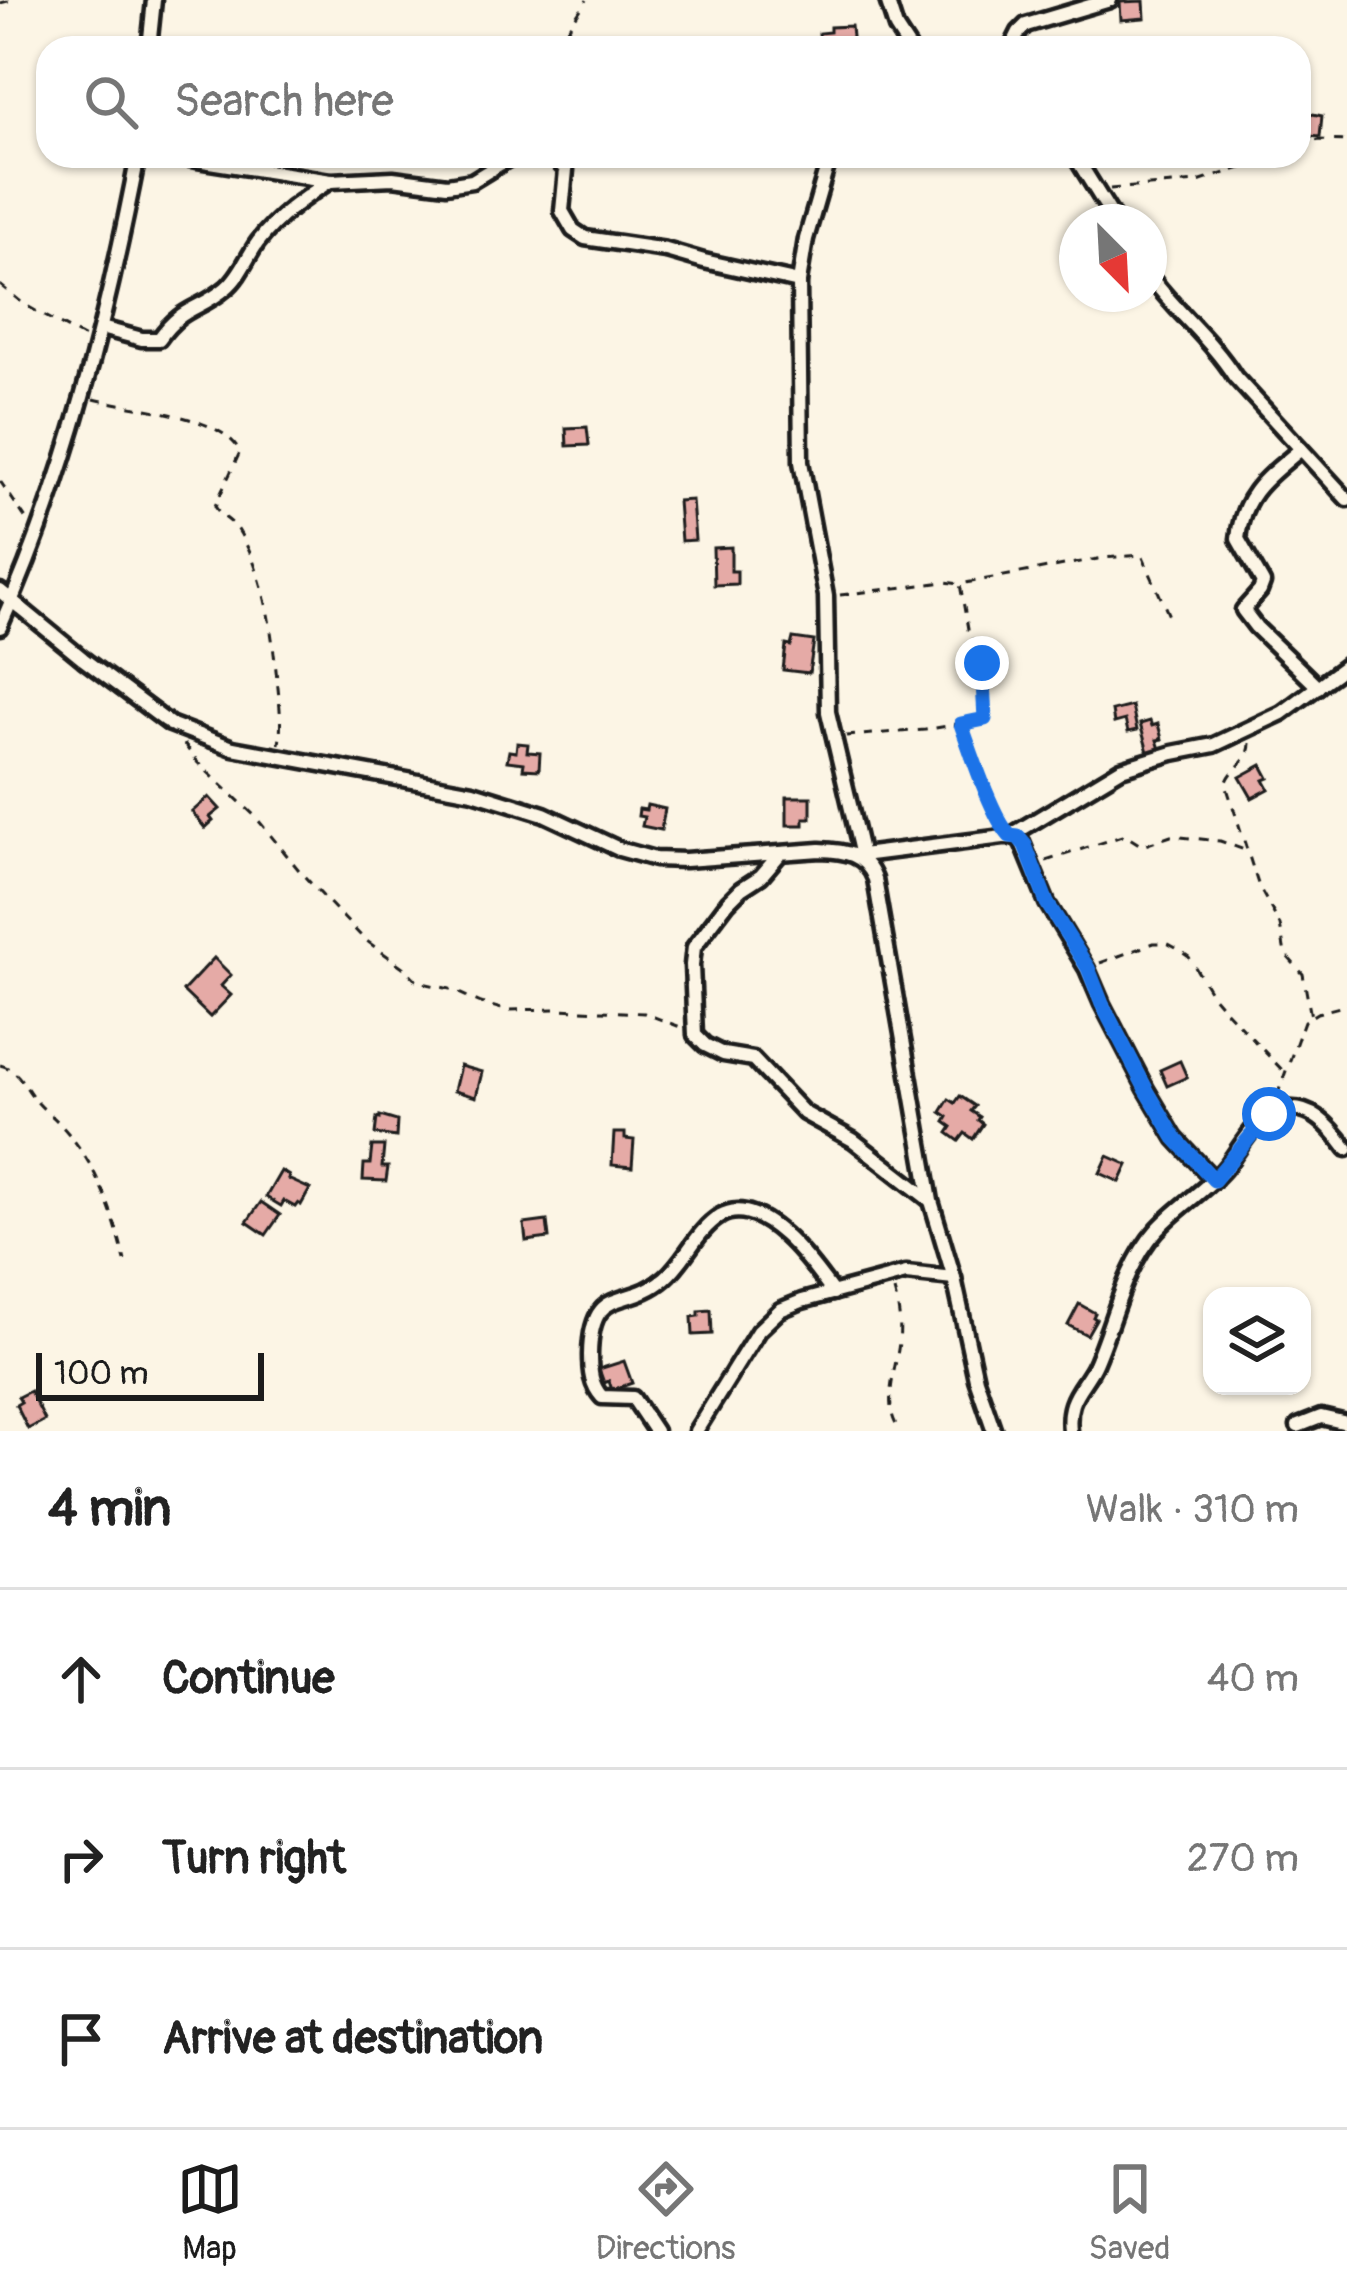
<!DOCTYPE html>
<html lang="en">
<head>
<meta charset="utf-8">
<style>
  :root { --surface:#fff; --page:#f6f6f6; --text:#222; --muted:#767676; --line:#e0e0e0; --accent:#1c1c1c }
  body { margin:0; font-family:Pangolin,sans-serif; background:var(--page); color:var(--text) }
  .controls { position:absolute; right:36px; bottom:36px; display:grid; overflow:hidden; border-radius:24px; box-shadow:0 3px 9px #0004 }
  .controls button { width:108px; height:108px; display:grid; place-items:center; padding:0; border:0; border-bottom:3px solid var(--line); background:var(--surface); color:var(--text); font:60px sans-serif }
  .compass { position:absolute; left:1059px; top:204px; width:108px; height:108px; border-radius:50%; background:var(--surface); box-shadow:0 3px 9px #0004; rotate:156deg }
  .scale { position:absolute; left:36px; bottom:30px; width:228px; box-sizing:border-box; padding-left:12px; border:6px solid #1c1c1c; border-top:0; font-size:33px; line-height:42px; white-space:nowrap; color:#1c1c1c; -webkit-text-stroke:9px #fcf5e5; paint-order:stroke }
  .stop { position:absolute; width:36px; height:36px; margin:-27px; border:9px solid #1a73e8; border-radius:50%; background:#fff }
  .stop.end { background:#1a73e8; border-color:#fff; box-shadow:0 3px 12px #0008 }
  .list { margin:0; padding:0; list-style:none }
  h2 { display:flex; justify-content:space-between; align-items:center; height:156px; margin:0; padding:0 48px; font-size:51px }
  h2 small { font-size:39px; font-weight:400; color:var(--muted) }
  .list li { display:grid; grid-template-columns:78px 1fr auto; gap:36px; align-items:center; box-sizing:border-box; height:180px; padding:0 48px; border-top:3px solid var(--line) }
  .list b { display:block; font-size:45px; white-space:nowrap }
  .list em { font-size:39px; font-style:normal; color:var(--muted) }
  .icon { flex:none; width:66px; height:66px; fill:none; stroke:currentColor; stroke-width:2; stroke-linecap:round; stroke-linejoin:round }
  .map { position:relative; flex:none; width:1347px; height:1431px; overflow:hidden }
  .search { position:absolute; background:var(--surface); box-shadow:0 3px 9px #0004; left:36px; right:36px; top:36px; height:132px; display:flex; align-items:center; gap:30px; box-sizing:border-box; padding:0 42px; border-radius:36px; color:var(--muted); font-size:45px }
  .sheet { height:696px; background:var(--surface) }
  nav { display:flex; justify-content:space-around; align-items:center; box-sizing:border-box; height:168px; border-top:3px solid var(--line); background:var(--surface); font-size:33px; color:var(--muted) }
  nav a { display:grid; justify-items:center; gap:6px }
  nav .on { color:var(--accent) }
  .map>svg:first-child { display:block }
  .building { fill:#e5aaa6; stroke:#1c1c1c; stroke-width:3 }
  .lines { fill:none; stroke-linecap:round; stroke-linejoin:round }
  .street-casing { stroke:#1c1c1c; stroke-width:21 }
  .path { stroke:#1c1c1c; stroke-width:3; stroke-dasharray:9 9; stroke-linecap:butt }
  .street { stroke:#fcf5e5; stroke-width:12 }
  .route { stroke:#1a73e8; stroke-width:15 }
</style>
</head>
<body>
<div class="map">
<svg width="1347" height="1431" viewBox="0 0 1347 1431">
  <rect width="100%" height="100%" fill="#fcf5e5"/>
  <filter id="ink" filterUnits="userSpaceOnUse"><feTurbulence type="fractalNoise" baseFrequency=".00833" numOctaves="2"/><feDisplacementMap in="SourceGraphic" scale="24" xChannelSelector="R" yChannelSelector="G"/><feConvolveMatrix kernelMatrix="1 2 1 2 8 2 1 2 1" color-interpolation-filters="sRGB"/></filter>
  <g filter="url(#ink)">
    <g class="building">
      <polygon points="1144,1 1145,18 1121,20 1120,2"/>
      <polygon points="851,26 853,48 820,48 819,33 830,32 830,27"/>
      <polygon points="1299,111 1322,116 1320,137 1299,135"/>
      <polygon points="587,427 589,445 567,446 566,428"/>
      <polygon points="692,500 695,540 681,541 678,501"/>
      <polygon points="731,547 731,571 737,571 737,584 714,585 713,548"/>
      <polygon points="793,638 814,641 809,673 783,670 786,645 791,646"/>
      <polygon points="1132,706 1137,730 1128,732 1125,720 1114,723 1112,711"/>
      <polygon points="1150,721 1152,726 1158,724 1162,739 1157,740 1160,749 1148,752 1140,724"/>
      <polygon points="517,743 528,744 527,752 540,753 539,770 523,769 524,763 507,761 509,751 516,752"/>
      <polygon points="1262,765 1269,778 1264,780 1269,789 1252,798 1240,777"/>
      <polygon points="209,797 220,809 210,817 213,821 205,828 192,812"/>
      <polygon points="787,797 811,797 811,818 804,818 804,825 787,825"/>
      <polygon points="647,805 665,809 661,830 642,826 644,817 638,816 639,809 646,810"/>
      <polygon points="214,958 231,975 221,986 231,995 210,1017 183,991"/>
      <polygon points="1180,1061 1187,1077 1167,1086 1160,1070"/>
      <polygon points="460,1066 482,1072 476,1097 454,1091"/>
      <polygon points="960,1096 975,1106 971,1111 980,1117 978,1120 983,1124 973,1139 965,1133 959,1141 948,1133 952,1127 945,1122 948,1117 941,1112 949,1099 955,1103"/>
      <polygon points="380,1116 397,1121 396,1137 375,1134 377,1118 380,1119"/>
      <polygon points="614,1133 625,1133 625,1139 634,1140 632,1167 612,1165"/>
      <polygon points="372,1146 384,1146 382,1167 388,1167 386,1181 363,1180 364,1164 370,1164"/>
      <polygon points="1108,1156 1128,1165 1120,1182 1100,1173"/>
      <polygon points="281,1171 289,1176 288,1179 310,1189 301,1205 298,1203 295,1207 284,1201 281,1206 266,1197"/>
      <polygon points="261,1202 280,1215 266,1235 247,1222"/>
      <polygon points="547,1221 549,1238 526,1241 524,1224"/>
      <polygon points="1079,1304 1095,1313 1093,1317 1096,1319 1087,1335 1068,1325"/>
      <polygon points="711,1310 712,1334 693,1335 692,1317 699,1316 699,1311"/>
      <polygon points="624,1361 632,1383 612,1390 609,1381 604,1383 599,1369"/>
      <polygon points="30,1391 45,1420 28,1429 16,1405 21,1402 18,1397"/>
    </g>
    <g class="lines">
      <g class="street-casing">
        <g id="street">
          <polyline points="887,0 896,28 909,48"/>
          <polyline points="149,48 154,0"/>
          <polyline points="1011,48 1019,32 1026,25 1110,0"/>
          <polyline points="171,156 331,181 393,178 447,185 472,181 513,156"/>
          <polyline points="553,156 566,170 562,211 573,230 585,238 666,250 704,261 799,282"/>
          <polyline points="830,156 806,239 799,282 801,462 826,596 828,712 863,860"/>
          <polyline points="1075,156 1116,222"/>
          <path d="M1149 275C1175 311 1211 339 1235 377L1347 499"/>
          <path d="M101 328 142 339H159C183 305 199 311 226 288 240 277 247 257 258 242 278 216 302 199 330 181"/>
          <path d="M1301 449C1269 476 1242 493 1238 539L1263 583 1260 591 1243 610 1256 627 1318 687"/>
          <path d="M0 591 83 659 170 724 233 748 473 792 544 814 619 849 655 859 685 860 820 850C845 851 865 853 875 879L931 1201 954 1278 976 1379 994 1431"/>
          <path d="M0 627C67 477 107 317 138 156"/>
          <polyline points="1010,836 1121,769 1173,753 1214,745 1282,713 1347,665"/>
          <polyline points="779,855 761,876 741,889 728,902 694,947 692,965 695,1035 705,1045 723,1054 753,1059 804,1113 853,1140 930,1200"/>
          <polyline points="862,855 1003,837 1017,837 1021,840 1047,903 1087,969 1102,1004 1146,1089 1175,1138 1214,1180"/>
          <polyline points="1298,1426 1321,1417 1347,1423"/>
          <path d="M655 1431 633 1398 602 1397C591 1385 590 1371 590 1355 591 1282 627 1311 665 1278 686 1260 696 1231 720 1216 761 1192 813 1265 833 1293"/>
          <polyline points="696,1431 758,1331 780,1310 802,1301 906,1273 954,1278"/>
          <path d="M1070 1431C1069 1422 1069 1413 1072 1404 1077 1389 1089 1378 1095 1364 1114 1321 1124 1267 1156 1231 1176 1208 1204 1192 1224 1169 1240 1150 1255 1116 1280 1110 1311 1103 1331 1127 1347 1149"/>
        </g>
      </g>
      <g class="path">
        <polyline points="0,3 12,0"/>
        <polyline points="559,48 566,31 587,0"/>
        <polyline points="1299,146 1319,140 1347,141"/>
        <polyline points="1110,189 1198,182 1278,156"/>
        <polyline points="0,285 25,305 85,338"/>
        <path d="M94 399C131 408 224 415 240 452L215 506C221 518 234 521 240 533 267 580 272 635 278 688 280 708 282 724 279 744"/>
        <polyline points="0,481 26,519"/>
        <polyline points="840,595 945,582 960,584"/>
        <polyline points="961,725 1001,826"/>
        <polyline points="846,736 925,730 985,719 983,651 969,635 960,584 1103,558 1142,555 1169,616"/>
        <path d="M1250 743C1250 763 1230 767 1226 785L1259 887 1280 925 1285 954 1303 974 1311 1017"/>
        <polyline points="184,744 198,763 254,815 303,875 337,911 364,939 407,970 418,982 450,989 481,1003 505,1010 558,1009 644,1013 683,1028"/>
        <polyline points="1046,861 1125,835 1142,846 1171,836 1220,841 1247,851"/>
        <polyline points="1100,963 1154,943 1167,943 1176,948 1189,957 1212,995 1223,1008 1286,1074"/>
        <path d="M0 1065C21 1070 25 1090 39 1104 45 1111 54 1117 60 1124 96 1162 113 1211 125 1261"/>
        <polyline points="1277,1096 1304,1021 1317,1013 1347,1005"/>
        <path d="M894 1291C899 1308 901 1325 899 1342 896 1371 881 1406 900 1431"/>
      </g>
      <use href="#street" class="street"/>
    </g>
  </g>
  <g class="lines" filter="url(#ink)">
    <path class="route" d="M982 663 985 719 961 724C971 752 992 817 1010 836L1018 837 1025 845 1047 903 1088 968 1102 1004 1146 1089 1175 1138 1214 1180 1269 1114"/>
  </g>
</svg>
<div class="controls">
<button><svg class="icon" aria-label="layers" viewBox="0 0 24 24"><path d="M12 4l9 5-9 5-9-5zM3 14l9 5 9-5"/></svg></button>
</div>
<svg class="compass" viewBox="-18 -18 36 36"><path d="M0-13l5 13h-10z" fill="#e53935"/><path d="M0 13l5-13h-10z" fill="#767676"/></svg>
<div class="scale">100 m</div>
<div class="stop" style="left:1269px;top:1114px"></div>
<div class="stop end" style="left:982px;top:663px"></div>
<div class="search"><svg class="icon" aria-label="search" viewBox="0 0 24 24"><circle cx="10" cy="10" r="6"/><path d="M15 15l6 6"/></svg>Search here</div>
</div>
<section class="sheet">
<h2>4 min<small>Walk · 310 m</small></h2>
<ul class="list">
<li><svg class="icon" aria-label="ahead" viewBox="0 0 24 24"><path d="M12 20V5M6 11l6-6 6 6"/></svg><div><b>Continue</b></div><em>40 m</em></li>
<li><svg class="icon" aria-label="right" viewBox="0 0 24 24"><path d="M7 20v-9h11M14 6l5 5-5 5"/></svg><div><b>Turn right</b></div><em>270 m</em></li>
<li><svg class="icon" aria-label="arrive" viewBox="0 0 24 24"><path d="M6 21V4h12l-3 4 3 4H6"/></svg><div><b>Arrive at destination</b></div></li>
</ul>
</section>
<nav>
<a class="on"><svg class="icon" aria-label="map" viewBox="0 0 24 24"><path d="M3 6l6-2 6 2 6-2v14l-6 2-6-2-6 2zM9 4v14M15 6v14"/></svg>Map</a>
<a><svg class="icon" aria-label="directions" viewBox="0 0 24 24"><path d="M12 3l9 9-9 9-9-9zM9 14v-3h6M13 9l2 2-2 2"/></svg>Directions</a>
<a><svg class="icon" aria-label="saved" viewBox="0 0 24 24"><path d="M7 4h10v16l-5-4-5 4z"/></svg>Saved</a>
</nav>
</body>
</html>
